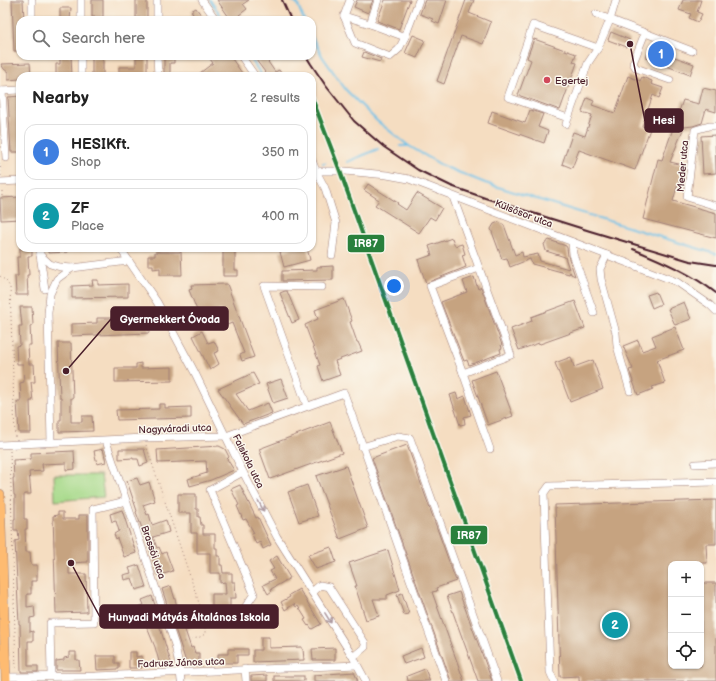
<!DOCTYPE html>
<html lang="en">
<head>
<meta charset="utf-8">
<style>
  :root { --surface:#fff; --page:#f6f6f6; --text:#222; --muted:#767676; --line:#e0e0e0; --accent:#d93025 }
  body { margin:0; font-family:"Balsamiq Sans",sans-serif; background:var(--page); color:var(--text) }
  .controls { position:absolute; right:12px; bottom:12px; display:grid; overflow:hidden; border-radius:8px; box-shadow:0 1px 3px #0004 }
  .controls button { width:36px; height:36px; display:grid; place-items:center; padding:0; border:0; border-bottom:1px solid var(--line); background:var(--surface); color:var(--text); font:20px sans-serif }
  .you { position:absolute; left:394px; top:286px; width:14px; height:14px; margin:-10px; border:3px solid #fff; border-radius:50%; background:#1a73e8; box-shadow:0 0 0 6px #1a73e833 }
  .badge { display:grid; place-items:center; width:26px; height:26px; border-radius:50%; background:var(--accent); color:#fff; font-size:13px; font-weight:700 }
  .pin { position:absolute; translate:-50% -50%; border:2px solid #fff; box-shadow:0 1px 4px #0006 }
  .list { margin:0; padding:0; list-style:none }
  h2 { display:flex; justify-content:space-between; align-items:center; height:52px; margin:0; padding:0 16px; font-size:17px }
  h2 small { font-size:13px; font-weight:400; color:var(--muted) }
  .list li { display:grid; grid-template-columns:26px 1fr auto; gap:12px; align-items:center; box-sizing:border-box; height:56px; margin:0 8px 8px; padding:0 8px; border:1px solid var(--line); border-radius:12px }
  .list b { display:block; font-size:15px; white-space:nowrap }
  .list p { margin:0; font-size:13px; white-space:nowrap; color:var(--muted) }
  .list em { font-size:13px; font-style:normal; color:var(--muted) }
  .icon { flex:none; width:22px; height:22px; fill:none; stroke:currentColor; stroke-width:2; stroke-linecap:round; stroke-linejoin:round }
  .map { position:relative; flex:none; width:716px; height:681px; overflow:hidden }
  .search { position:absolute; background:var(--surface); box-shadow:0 1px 3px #0004; left:16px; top:16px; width:300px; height:44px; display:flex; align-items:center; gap:10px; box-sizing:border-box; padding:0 14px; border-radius:12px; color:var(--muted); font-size:15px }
  .panel { position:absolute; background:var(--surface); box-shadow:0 1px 3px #0004; left:16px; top:72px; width:300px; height:180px; border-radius:12px }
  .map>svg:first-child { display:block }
  .green { fill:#a6d989; stroke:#787c5a }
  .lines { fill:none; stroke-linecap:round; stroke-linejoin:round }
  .stream { stroke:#6cc1e8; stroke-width:2 }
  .building { fill:#c6a380 }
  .minor-casing { stroke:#a07e76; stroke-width:8 }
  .major-casing { stroke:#a07e76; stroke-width:10 }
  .path { stroke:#a07e76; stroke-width:1; stroke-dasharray:1 3; stroke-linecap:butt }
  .minor { stroke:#fff; stroke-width:7 }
  .major { stroke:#febb71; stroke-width:9 }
  .rail { stroke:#4a1f2b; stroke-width:2 }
  .rail-1-casing { stroke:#fbf7ec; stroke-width:7 }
  .rail-1 { stroke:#29803c; stroke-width:4 }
  .oneway { stroke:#ae9aa0 }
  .poi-dot { fill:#d1495b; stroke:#fbf7ec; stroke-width:1.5 }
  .labels { text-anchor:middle; stroke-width:3; stroke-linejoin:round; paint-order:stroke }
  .poi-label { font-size:10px; fill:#4a1f2b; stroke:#fbf7ec; text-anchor:start }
  .street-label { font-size:10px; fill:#4a1f2b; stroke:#fbf7ec }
  .leader { fill:none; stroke:#4a1f2b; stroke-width:1.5 }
  .callout-dot { fill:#4a1f2b; stroke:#fbf7ec; stroke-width:1.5 }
  .callout { fill:#4a1f2b; stroke:#4a1f2b; stroke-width:1.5 }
  .callout-label { font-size:11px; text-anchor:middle; font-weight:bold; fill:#fff }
  .line-badge { stroke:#fbf7ec; stroke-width:1.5 }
  .badge-label { font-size:11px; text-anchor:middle; font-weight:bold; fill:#fff }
</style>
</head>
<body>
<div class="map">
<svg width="716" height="681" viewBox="0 0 716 681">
  <rect width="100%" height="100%" fill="#fbf7ec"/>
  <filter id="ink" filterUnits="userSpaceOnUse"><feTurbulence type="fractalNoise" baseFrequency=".025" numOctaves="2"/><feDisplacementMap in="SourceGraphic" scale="8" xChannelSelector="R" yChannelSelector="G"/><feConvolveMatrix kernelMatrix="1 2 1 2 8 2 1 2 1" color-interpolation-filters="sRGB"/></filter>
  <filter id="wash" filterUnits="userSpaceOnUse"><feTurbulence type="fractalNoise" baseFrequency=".012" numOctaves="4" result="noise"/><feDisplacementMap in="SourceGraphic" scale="16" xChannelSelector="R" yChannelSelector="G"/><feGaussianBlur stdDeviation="0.9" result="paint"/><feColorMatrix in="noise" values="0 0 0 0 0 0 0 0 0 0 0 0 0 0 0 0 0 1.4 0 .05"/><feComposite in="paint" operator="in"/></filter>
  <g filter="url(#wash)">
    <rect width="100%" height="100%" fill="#f5ddc1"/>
    <polygon class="green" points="54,475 101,475 104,497 55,501"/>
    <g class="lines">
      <g class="stream">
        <polyline points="210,0 224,20"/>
        <polyline points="291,0 297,3 304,20"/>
        <polyline points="312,37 322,56 346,90 377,121 409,146 443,166 485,183 716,254"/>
        <polyline points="249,56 262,76"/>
        <polyline points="400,146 409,146"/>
        <polyline points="347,162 378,149"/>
        <polyline points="323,163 325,163"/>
      </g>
    </g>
    <g id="blocks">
      <g class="building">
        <polygon points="12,0 23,0 24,20 20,20 20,51 14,51"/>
        <rect x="92" y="0" width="11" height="17"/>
        <rect x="136" y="0" width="11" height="18"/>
        <polygon points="217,0 249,0 243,4 247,9 239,15 242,20 231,20"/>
        <polygon points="357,0 373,0 368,13 354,7"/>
        <polygon points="385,0 410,0 399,29 377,21"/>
        <polygon points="425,0 447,0 439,24 432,21 433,19 420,14"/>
        <polygon points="466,0 474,0 469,13 491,22 483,44 461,36 444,84 437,81"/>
        <polygon points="683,0 701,0 697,12 702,14 698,22 689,18 691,14 679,10"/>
        <polygon points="60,8 71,8 70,20 60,20"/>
        <polygon points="196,8 202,16 201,17 204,20 184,20 193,14 191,11"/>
        <polygon points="611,32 630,40 627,47 608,40"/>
        <polygon points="413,35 425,40 417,58 405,53"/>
        <polygon points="534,39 576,54 573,62 577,63 560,110 518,95 531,60 527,58"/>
        <polygon points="650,48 694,64 690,75 646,58"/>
        <polygon points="364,52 381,59 380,62 362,57"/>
        <polygon points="60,56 71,56 72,76 56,76 56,64 60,64"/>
        <polygon points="164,56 174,56 174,63 170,63 170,76 164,76"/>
        <polygon points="214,56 230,56 244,76 196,76 213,63 210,59"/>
        <polygon points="253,56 264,56 275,72 279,70 283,76 268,76"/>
        <polygon points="103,57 103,76 92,76 92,58"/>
        <polygon points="136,57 147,57 147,76 119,76 119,67 136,67"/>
        <polygon points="30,63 31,76 20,76 20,79 8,80 8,72 4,69 1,64"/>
        <polygon points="628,76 640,81 642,77 652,81 651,84 663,88 659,98 653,95 642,126 650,129 635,170 579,150 572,168 562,164 573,132 585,136 592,115 582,112 587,98 594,101 592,105 615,113"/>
        <polygon points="703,88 716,91 716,112 706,109 702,123 693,126 684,127 670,162 683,165 673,201 716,213 716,238 643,219 658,159 662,160 683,100 699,104"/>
        <polygon points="20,96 20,152 11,152 8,97"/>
        <polygon points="530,110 543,114 538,127 548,131 544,143 488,123 492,111 525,123"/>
        <polygon points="715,135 716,173 703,174 701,136"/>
        <polygon points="368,184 398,203 397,204 406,210 417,193 442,208 435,220 430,217 419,233 375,205 379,200 364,190"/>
        <polygon points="20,197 20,219 1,220 0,198"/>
        <polygon points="499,222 504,225 515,255 522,252 523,257 538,254 540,261 569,269 565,257 546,251 544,244 549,240 566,246 567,248 568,256 575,276 571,274 570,272 569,274 532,264 530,259 510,267 507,258 502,259 491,229 494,224"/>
        <polygon points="452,238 455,246 462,244 465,254 462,255 466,267 426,283 418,260 432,255 429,246"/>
        <polygon points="20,248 32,248 32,256 28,256 29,275 27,275 28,295 16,295 15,276 18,276 17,257 20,257"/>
        <polygon points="48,248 68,248 68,252 48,253"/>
        <polygon points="223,248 235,248 235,270 238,270 238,276 223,276"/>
        <polygon points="295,248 307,248 310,260 284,267 280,252"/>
        <polygon points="155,252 181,252 182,275 160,275 160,268 153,269 153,265 148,265 148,256 155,256"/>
        <polygon points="333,266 333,280 282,281 282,271 317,270 317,267"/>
        <polygon points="474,277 478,289 481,287 502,345 501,345 502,348 500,349 501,353 469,365 467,360 464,361 441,302 467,292 463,281"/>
        <polygon points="92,280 98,280 98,285 128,284 128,297 72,298 72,286 93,285"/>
        <polygon points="227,284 254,357 242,361 240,355 244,353 232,323 227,325 221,310 200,318 189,290 192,289 191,285"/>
        <polygon points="285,291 287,291 299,320 292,323 280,293"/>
        <polygon points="656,292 661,304 652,308 647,295"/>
        <polygon points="344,299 352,321 350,322 357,342 358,342 362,351 335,361 340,375 323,381 318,366 320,365 305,325 318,319 315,310"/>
        <polygon points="575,301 585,328 540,344 539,343 519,350 511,329 532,321 531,317"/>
        <polygon points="684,302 691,319 675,325 668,309"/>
        <polygon points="20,307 32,307 33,325 30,326 31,345 28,345 29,364 34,364 35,382 31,382 33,401 30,401 31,433 19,433 17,402 21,402 20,383 24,382 23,364 17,364 16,346 20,345 19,326 22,326"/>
        <polygon points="97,318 119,318 119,322 149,321 149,333 71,336 71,324 97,323"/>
        <polygon points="675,327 684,350 657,360 665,383 652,387 653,389 638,395 629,370 633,369 623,346 638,340 642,351 656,346 652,336"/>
        <polygon points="202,331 208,343 214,341 219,351 214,353 219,364 210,370 193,336"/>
        <polygon points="58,343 71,343 73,398 71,398 71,422 82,422 82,416 92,416 93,431 59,432 59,420 61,420 61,398 60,398"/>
        <polygon points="571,357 574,367 593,360 603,389 570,402 555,363"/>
        <polygon points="141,363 141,368 172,367 172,381 115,382 115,368 136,368 136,364"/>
        <polygon points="496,371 513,416 488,425 472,380"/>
        <polygon points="253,373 259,384 236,394 248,411 268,403 272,413 243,424 218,389"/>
        <polygon points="281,379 288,398 273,403 266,384"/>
        <polygon points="456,393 458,399 465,396 471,415 464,417 465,424 460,425 450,395"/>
        <polygon points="159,404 165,404 165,408 191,407 191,418 117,420 116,410 159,409"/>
        <polygon points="330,422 342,453 270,479 259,449"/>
        <polygon points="407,445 456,581 436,588 437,591 432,592 464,681 451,681 372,458"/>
        <polygon points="219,446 225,449 229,457 227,459 234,470 211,480 190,486 188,479 207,473 206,461 158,463 157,450"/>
        <polygon points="103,449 106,462 97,464 94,451"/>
        <polygon points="119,449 144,449 148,463 140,466 138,459 133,459 133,458 119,459"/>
        <polygon points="74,451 75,469 66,470 66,463 42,464 43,471 29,472 31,494 24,494 24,519 27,519 27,529 25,529 26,552 30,552 31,565 37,565 37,581 31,581 31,594 27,594 27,607 34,606 35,617 30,618 30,632 33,631 33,641 28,641 28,666 38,666 38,672 21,672 20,624 19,624 15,541 19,540 18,530 14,530 14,519 15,519 15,495 14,495 13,478 14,478 13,460 31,459 31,453"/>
        <polygon points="346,466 368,528 340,539 316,476"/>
        <polygon points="137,478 140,485 149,482 155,501 143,505 147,515 149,514 152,525 166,520 169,532 153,537 157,548 159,547 162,554 166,552 173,571 158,576 150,550 136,512 137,511 127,481"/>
        <polygon points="240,485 256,518 258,517 271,545 263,549 260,542 256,544 252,534 254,533 246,519 243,520 237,506 239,505 231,489"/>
        <polygon points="307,485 318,516 299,522 288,492"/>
        <polygon points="178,494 196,494 196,509 198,509 198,517 200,517 201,525 203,525 203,534 215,534 215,548 217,548 217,556 220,556 220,565 222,565 223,573 232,573 232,582 235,582 236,598 230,598 230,609 212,613 212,594 226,594 225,582 220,583 220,573 210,573 210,553 197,553 197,533 191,533 191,513 178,513"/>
        <polygon points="716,500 716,544 706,544 707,563 692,563 692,564 671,564 671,666 701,666 701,583 716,583 716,681 579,681 579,676 560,677 555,505"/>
        <polygon points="122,510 136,553 124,557 117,538 116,539 114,534 119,531 116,521 112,522 110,514"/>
        <polygon points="58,512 63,512 63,519 79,519 79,515 88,515 88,562 69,563 69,574 86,574 87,612 56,613 53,516 58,515"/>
        <polygon points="331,547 336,562 316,569 308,555"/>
        <polygon points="388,550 400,590 387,595 387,599 373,599 379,616 366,620 355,586 357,586 349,563"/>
        <polygon points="277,556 290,578 271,589 272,591 268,594 263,585 275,579 270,571 274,569 269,561"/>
        <polygon points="139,565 146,587 136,590 132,578 124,580 123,575 131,573 129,568"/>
        <polygon points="171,586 180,616 183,615 185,621 192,618 195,626 185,630 191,648 193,647 195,653 199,653 199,665 187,665 162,589"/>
        <polygon points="299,589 321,624 312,629 309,625 308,626 304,620 306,619 298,606 296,607 294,604 285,610 281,602 290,597 289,595"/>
        <polygon points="459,592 485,662 492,681 478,681 447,596"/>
        <polygon points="402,593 409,614 404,615 397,595"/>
        <polygon points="152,596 159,617 157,618 172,666 160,665 155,647 146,625 152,623 147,610 128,615 127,611 144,605 142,600"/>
        <polygon points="261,637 269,637 269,648 302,647 302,649 303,649 304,660 253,662 253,650 261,650"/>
        <polygon points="335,648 335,660 313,660 312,649"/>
        <polygon points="421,648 424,657 404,664 401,656"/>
        <polygon points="228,649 248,649 248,655 237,655 237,663 218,663 218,654 228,654"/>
        <polygon points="69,652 76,652 76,660 79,660 80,670 56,670 56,661 64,660 64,658 69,657"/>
        <polygon points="129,652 136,652 136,657 142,656 142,668 129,668"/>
        <polygon points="96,656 115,656 115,663 119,663 119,669 97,670"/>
        <polygon points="425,669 430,681 408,681 407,676"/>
        <polygon points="354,672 358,681 350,681 350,680 339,681 314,681 314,675"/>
        <polygon points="267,675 267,681 251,681 251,676"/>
        <rect x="274" y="676" width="30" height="5"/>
      </g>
    </g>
  </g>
  <g filter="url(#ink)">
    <use href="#blocks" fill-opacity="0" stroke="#a07e76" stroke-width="1"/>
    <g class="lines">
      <g class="minor-casing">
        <g id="minor">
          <polyline points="32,0 32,20"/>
          <polyline points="157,0 157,20"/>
          <polyline points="202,0 216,20"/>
          <polyline points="350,0 344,16 370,24"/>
          <polyline points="378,0 370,24 405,37 419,0"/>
          <polyline points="596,14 692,51"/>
          <polyline points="344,16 355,43 390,57 399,49 405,37"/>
          <polyline points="81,20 81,0"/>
          <polyline points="645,33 633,63 636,68 670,80"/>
          <polyline points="157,56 158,76"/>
          <polyline points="241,56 255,76"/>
          <polyline points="81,76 81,56"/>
          <polyline points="0,91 20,90"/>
          <polyline points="2,91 6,158"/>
          <polyline points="568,118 508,97 533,25 598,48"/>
          <polyline points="566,124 588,63 598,48 610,20 616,0"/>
          <polyline points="716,126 709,126 695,130 687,197 716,206"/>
          <polyline points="312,160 316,171 325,188 336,223 332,255"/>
          <polyline points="312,171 345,171 387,175 409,179 677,282 710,305 716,311"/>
          <polyline points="0,182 20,181"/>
          <polyline points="453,197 511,355 463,373"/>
          <polyline points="572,242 573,254 594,313"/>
          <polyline points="40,248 40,255 50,264 60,267 72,268"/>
          <polyline points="120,248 157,302 195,373 243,472 277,537 353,657 366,681"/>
          <polyline points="40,255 45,289"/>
          <polyline points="607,255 600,269 601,279 616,333 617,346 630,391"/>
          <polyline points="479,268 430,286 463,373 490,449"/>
          <polyline points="307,406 264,286 322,287"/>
          <polyline points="106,441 175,645 180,671 181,681"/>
          <polyline points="51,442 48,313 50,294 57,279 72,268 129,261"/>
          <polyline points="0,445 144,438 226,436 344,393 446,681"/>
          <polyline points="362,447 398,436 410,438 497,681"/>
          <polyline points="695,464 716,463"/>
          <polyline points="312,592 320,585 329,587 365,643 365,647 353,657"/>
          <polyline points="217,617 242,612 254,594 210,490 243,472"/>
          <polyline points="245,669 246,681"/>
          <polyline points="51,676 50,623 94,622 93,509 126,501"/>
          <polyline points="6,677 96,676 357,665"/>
          <polyline points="554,681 550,672 544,493 549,486 716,482"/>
        </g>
      </g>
      <g class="major-casing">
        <polyline id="major" points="0,494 6,681"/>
      </g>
      <g class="path">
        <polyline points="0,163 1,176"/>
        <polyline points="2,191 2,197"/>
        <polyline points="0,276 6,281 10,287 15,437"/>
        <polyline points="146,445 205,621 205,634 200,637 181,643"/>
        <polyline points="10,451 16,670"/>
      </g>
      <use href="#minor" class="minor"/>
      <use href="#major" class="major"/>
      <g class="rail">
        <polyline points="282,0 291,20"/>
        <polyline points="306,56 311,64 326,86 354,121 384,147 418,170 451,186 485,198 590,231 690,261 716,265"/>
        <path d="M633 249C662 261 692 274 716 293"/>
      </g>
      <g class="rail-1-casing">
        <polyline id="rail-1" points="312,98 340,171 521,681"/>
      </g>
      <use href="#rail-1" class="rail-1"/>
    </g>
    <defs><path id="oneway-shaft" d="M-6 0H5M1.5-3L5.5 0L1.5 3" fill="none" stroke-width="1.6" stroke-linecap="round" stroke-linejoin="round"/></defs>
    <g class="oneway">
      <use href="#oneway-shaft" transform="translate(261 506) rotate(62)"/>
      <use href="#oneway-shaft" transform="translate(328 618) rotate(58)"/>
    </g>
  </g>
  <circle class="poi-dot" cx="547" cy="80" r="4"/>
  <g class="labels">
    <g class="poi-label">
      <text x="555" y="84">Egertej</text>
    </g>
    <g class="street-label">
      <text transform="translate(682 166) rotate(-85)" y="4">Meder utca</text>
      <text transform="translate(524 213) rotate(21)" y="4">Külsősor utca</text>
      <text transform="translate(175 428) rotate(-2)" y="4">Nagyváradi utca</text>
      <text transform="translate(249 461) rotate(64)" y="4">Faiskola utca</text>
      <text transform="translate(154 552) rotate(71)" y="4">Brassói utca</text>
      <text transform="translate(181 662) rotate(-2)" y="4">Fadrusz János utca</text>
    </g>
  </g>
  <path class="leader" d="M630 44L645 121M66 371L111 319M71 563L100 617"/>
  <g class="callout-dot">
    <circle cx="630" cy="44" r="4"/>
    <circle cx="66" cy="371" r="4"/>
    <circle cx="71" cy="563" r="4"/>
  </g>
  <g class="callout">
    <rect x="645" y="109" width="38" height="23" rx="4"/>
    <rect x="111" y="307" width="117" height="23" rx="4"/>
    <rect x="100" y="605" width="178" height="23" rx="4"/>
  </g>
  <g class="callout-label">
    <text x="664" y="124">Hesi</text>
    <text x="170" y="323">Gyermekkert Óvoda</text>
    <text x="189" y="621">Hunyadi Mátyás Általános Iskola</text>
  </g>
  <g class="line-badge">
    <rect x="347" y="234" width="38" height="19" rx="4" fill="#29803c"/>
    <rect x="450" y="525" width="38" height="20" rx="4" fill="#29803c"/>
  </g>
  <g class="badge-label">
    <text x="366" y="247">IR87</text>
    <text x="469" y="539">IR87</text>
  </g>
</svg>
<div class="controls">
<button>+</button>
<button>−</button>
<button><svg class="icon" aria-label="locate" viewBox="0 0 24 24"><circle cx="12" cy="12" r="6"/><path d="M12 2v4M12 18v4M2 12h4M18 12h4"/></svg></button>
</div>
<div class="you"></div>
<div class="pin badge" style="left:661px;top:54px;background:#3f7fe0">1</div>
<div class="pin badge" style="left:615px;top:625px;background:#0f9aa8">2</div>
<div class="search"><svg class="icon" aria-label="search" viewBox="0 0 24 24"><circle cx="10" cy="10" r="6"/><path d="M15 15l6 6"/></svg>Search here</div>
<section class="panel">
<h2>Nearby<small>2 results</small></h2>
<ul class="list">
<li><span class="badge" style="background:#3f7fe0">1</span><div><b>HESIKft.</b><p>Shop</p></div><em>350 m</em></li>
<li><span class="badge" style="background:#0f9aa8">2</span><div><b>ZF</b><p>Place</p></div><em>400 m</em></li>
</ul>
</section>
</div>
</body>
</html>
